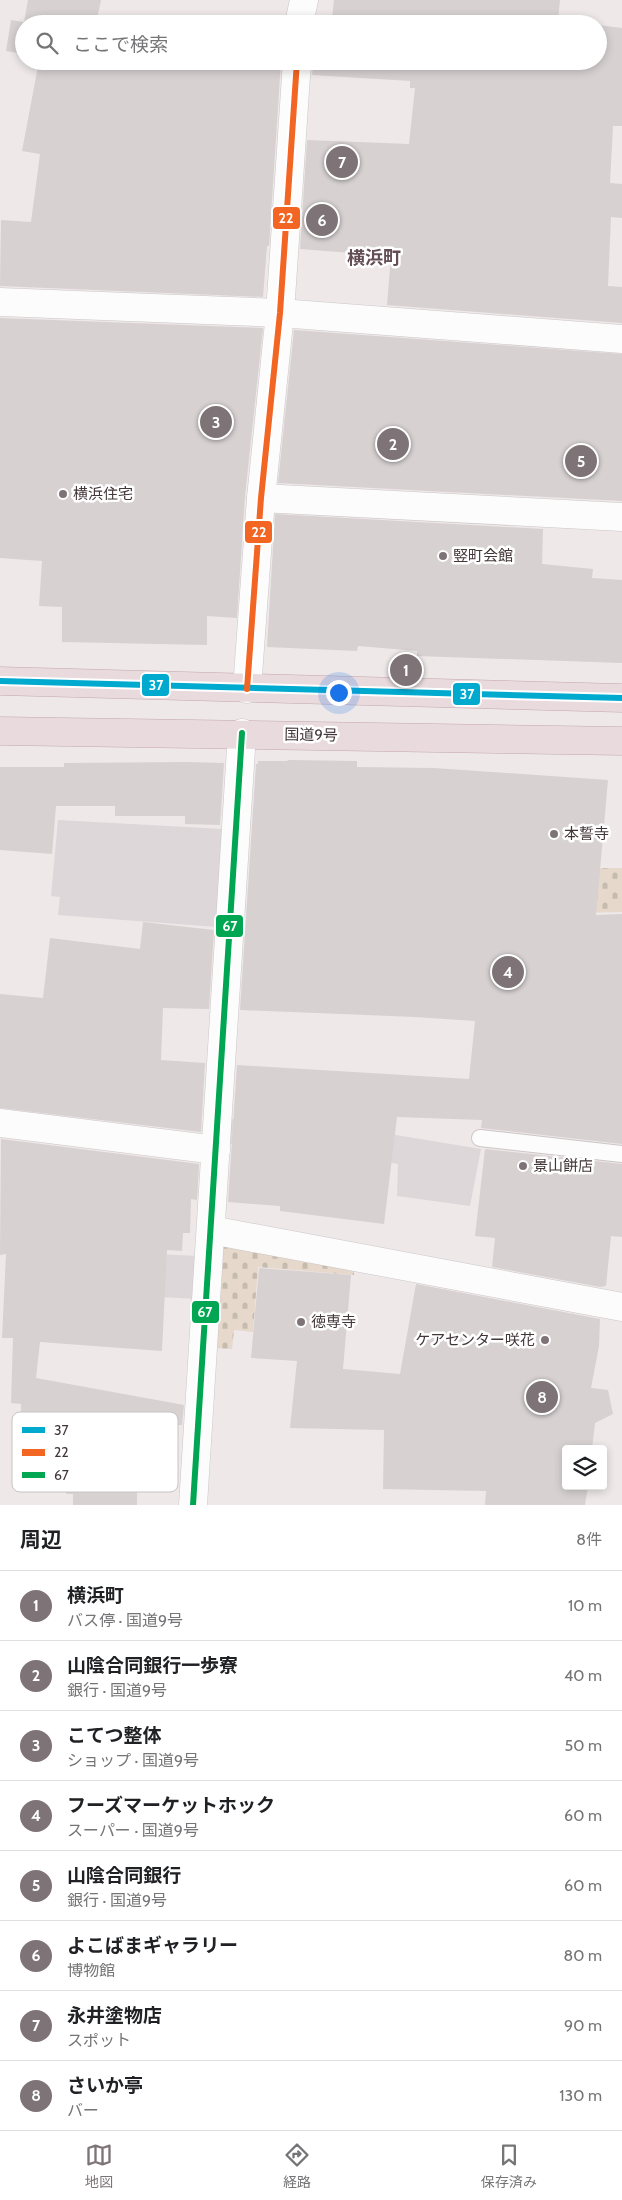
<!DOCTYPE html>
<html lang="ja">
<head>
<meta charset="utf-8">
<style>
  :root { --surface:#fff; --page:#f2f2f2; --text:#202124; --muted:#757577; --line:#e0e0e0; --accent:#7e7477 }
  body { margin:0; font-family:Cabin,"Noto Sans JP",sans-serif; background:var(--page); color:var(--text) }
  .controls { position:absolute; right:15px; bottom:15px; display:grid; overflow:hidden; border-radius:5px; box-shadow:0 2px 8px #0003 }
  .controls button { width:45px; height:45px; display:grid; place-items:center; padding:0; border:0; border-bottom:1px solid var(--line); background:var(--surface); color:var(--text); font:25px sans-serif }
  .you { position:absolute; left:338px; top:692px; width:18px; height:18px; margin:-12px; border:4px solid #fff; border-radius:50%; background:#1a73e8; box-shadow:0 0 0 8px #1a73e833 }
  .badge { display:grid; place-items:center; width:32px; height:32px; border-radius:50%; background:var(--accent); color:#fff; font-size:16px; font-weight:700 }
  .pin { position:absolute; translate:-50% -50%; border:2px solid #fff; box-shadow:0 1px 5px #0006 }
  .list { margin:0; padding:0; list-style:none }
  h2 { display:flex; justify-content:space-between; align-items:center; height:65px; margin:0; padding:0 20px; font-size:21px }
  h2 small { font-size:16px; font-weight:400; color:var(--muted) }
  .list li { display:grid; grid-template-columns:32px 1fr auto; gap:15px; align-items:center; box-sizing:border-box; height:70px; padding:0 20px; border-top:1px solid var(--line) }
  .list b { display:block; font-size:19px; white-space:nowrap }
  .list p { margin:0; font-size:16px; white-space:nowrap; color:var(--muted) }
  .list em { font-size:16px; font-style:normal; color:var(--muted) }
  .icon { flex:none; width:28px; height:28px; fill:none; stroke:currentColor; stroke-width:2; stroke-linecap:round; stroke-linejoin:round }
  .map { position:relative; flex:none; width:622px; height:1505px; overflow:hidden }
  .search { position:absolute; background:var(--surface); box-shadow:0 2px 8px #0003; left:15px; right:15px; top:15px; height:55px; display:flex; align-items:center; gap:12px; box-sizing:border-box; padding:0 18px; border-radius:28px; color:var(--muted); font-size:19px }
  .sheet { height:625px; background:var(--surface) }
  nav { display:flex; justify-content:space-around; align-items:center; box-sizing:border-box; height:70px; border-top:1px solid var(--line); background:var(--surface); font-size:14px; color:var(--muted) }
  nav a { display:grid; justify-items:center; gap:2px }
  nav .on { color:var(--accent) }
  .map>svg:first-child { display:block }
  .cemetery { fill:url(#cemetery-stones) }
  .parking { fill:#ded7d9 }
  .building { fill:#d7d1d2 }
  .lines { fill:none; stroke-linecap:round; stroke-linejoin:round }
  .lane-casing { stroke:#ccc6c7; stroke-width:18 }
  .street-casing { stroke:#ccc6c7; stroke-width:29 }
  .highway-casing { stroke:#c3a7ae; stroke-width:29 }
  .lane { stroke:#fcfcfc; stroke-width:16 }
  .street { stroke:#fcfcfc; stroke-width:28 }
  .highway { stroke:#e9dadd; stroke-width:28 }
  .bus-1-casing { stroke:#fff; stroke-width:10 }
  .bus-2-casing { stroke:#fff; stroke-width:10 }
  .bus-3-casing { stroke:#fff; stroke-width:10 }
  .bus-1 { stroke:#00a9ce; stroke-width:6 }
  .bus-2 { stroke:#f26522; stroke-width:6 }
  .bus-3 { stroke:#00a651; stroke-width:6 }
  .poi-dot { fill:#7e7477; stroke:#fff; stroke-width:2 }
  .labels { text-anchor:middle; stroke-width:5; stroke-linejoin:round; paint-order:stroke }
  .poi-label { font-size:15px; fill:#423639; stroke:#fff; text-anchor:start }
  .street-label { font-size:15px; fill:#423639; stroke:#fff }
  .quarter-label { font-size:18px; font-weight:bold; fill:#644e55; stroke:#fff }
  .key { fill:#fff; stroke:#c6c3c4; stroke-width:1 }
  .key-label { font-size:14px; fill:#423639 }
  .line-badge { stroke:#fff; stroke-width:2 }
  .badge-label { font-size:14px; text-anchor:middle; font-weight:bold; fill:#fff }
</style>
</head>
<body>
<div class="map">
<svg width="622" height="1505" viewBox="0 0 622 1505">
  <defs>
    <pattern id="cemetery-stones" width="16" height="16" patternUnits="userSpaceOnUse" patternTransform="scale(1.25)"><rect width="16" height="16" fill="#e6d9cb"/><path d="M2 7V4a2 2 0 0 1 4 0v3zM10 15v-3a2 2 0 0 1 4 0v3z" fill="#c6bbaf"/></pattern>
  </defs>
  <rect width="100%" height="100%" fill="#eee8e9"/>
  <g class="cemetery">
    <polygon points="593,868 622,868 622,912 530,914"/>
    <polygon points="221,1238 354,1262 354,1275 258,1267 253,1332 234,1330 232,1349 215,1348"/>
  </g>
  <g class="parking">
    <polygon points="58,820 223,829 216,927 58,915 60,897 51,896"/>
    <polygon points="230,1119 297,1123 390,1134 481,1149 470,1206 397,1196 398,1164 295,1147 229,1144"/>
    <polygon points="45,1249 199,1256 197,1299 11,1289"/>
  </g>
  <g class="building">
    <polygon points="28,0 101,0 96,24 24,24 24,54 6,51 11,20 24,22"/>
    <polygon points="334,0 560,0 558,21 584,24 318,24 319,18 332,19"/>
    <polygon points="598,25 622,28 622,126 613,126 610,183 622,184 622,218 611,217 608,286 622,287 622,323 387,305 391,256 300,249 307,140 409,144 415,88 410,88 410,81 312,75 314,61 598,61"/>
    <polygon points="39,61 281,61 269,246 267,246 263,297 0,286 1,220 31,222 40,154 22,151"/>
    <polygon points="0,318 263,328 245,496 237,618 207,616 207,645 62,642 62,607 39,606 42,561 0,558"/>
    <polygon points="294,330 622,354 622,501 278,483"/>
    <polygon points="275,514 543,529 542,564 593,569 592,578 622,580 622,663 417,656 417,651 358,646 357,651 267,647"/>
    <polygon points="288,760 357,761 357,767 434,768 608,780 596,915 622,914 622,1144 481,1128 482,1120 397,1117 384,1224 280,1211 280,1206 228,1202 237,1065 469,1079 475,1021 415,1017 240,1010 256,764 258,764 258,761 287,761"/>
    <polygon points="186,762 224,763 220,825 185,824 185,816 115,816 115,806 56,806 52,854 0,850 0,767 64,767 64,763"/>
    <polygon points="143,922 214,930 209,1009 163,1008 161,1060 205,1063 201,1132 0,1108 0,994 43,998 50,938 140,949"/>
    <polygon points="1,1139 199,1164 197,1200 191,1199 190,1233 183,1233 182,1251 167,1250 162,1351 40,1342 36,1378 184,1405 182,1425 137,1424 137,1505 73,1505 73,1494 66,1494 66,1421 48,1421 48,1417 21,1417 21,1404 11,1403 13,1338 2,1338 6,1254 0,1255"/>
    <polygon points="485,1149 622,1164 622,1237 611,1236 606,1286 600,1287 492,1267 495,1238 475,1236"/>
    <polygon points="259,1268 351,1275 343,1369 400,1374 416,1284 600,1319 599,1346 591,1388 608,1390 613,1414 595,1423 592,1449 566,1449 566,1486 588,1486 585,1505 485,1505 486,1491 383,1489 384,1430 290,1428 297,1361 251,1358"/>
  </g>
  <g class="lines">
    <g class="lane-casing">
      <polyline id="lane" points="480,1138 622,1154"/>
    </g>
    <g class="street-casing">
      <g id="street">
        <polyline points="299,24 304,0"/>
        <polyline points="0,302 280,313 622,339"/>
        <polyline points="261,498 622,517"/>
        <polyline points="247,689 261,498 280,313 297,61"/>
        <polyline points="0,1123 216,1150"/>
        <polyline points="211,1230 622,1307"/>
        <polyline points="193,1505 242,733"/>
      </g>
    </g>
    <g class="highway-casing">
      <g id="highway">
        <polyline points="0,681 622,698"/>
        <polyline points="0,731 622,741"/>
      </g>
    </g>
    <use href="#lane" class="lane"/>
    <use href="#street" class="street"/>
    <use href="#highway" class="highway"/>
    <g class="bus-1-casing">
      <polyline id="bus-1" points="0,681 622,698"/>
    </g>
    <g class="bus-2-casing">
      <polyline id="bus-2" points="247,689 261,498 280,313 297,61"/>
    </g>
    <g class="bus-3-casing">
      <polyline id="bus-3" points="193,1505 242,733"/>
    </g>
    <use href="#bus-1" class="bus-1"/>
    <use href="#bus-2" class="bus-2"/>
    <use href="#bus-3" class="bus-3"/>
  </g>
  <g class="poi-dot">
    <circle cx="63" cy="494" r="5"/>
    <circle cx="443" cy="556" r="5"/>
    <circle cx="554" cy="834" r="5"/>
    <circle cx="523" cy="1166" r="5"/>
    <circle cx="301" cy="1322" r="5"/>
    <circle cx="545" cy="1340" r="5"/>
  </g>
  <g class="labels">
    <g class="poi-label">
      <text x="73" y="499">横浜住宅</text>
      <text x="453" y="561">竪町会館</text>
      <text x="564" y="839">本誓寺</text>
      <text x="533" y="1171">景山餅店</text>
      <text x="311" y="1327">徳専寺</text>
      <text x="535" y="1345" text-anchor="end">ケアセンター咲花</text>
    </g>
    <g class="street-label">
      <text transform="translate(311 735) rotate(1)" y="5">国道9号</text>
    </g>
    <g class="quarter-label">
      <text x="374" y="264">横浜町</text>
    </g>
  </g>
  <rect x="12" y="1412" width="166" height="80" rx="8" class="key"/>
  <rect x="22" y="1427" width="23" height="6" fill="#00a9ce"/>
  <rect x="22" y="1449" width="23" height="7" fill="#f26522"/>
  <rect x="22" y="1472" width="23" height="6" fill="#00a651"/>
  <g class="key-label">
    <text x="54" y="1435">37</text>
    <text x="54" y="1457">22</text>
    <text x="54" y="1480">67</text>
  </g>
  <g class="line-badge">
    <rect x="272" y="206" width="29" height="24" rx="5" fill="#f26522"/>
    <rect x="244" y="520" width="29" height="24" rx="5" fill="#f26522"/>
    <rect x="141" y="673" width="29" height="24" rx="5" fill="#00a9ce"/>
    <rect x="452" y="682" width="29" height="24" rx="5" fill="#00a9ce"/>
    <rect x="215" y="914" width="29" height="24" rx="5" fill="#00a651"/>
    <rect x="191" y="1300" width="29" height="24" rx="5" fill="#00a651"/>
  </g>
  <g class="badge-label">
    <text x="286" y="223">22</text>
    <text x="259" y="537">22</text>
    <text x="156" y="690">37</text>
    <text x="467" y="699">37</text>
    <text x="230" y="931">67</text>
    <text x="205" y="1317">67</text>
  </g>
</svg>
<div class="controls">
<button><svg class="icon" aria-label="layers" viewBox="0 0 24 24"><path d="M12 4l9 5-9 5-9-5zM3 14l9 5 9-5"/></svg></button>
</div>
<div class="you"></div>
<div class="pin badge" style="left:406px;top:670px">1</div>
<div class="pin badge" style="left:393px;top:444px">2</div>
<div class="pin badge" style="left:216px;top:422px">3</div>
<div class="pin badge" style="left:508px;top:972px">4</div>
<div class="pin badge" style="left:581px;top:461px">5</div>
<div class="pin badge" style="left:322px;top:220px">6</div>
<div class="pin badge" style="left:342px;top:162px">7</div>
<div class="pin badge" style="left:542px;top:1397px">8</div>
<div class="search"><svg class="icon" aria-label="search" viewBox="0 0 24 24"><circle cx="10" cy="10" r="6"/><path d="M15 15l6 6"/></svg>ここで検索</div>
</div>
<section class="sheet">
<h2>周辺<small>8件</small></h2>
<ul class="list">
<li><span class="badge">1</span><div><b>横浜町</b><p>バス停 · 国道9号</p></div><em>10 m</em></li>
<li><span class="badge">2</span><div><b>山陰合同銀行一歩寮</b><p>銀行 · 国道9号</p></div><em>40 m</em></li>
<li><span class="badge">3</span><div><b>こてつ整体</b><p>ショップ · 国道9号</p></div><em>50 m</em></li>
<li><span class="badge">4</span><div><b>フーズマーケットホック</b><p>スーパー · 国道9号</p></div><em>60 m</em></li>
<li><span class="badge">5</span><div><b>山陰合同銀行</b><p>銀行 · 国道9号</p></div><em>60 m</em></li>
<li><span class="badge">6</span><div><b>よこばまギャラリー</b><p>博物館</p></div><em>80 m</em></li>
<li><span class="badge">7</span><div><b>永井塗物店</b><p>スポット</p></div><em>90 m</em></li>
<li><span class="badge">8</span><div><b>さいか亭</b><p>バー</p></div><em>130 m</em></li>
</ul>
</section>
<nav>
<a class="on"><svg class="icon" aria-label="map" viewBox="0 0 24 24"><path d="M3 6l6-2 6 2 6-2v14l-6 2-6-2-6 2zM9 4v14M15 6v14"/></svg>地図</a>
<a><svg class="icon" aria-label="directions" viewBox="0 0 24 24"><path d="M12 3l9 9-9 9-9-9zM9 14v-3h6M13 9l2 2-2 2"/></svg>経路</a>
<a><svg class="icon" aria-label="saved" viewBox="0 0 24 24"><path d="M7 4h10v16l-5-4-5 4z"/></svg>保存済み</a>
</nav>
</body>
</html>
